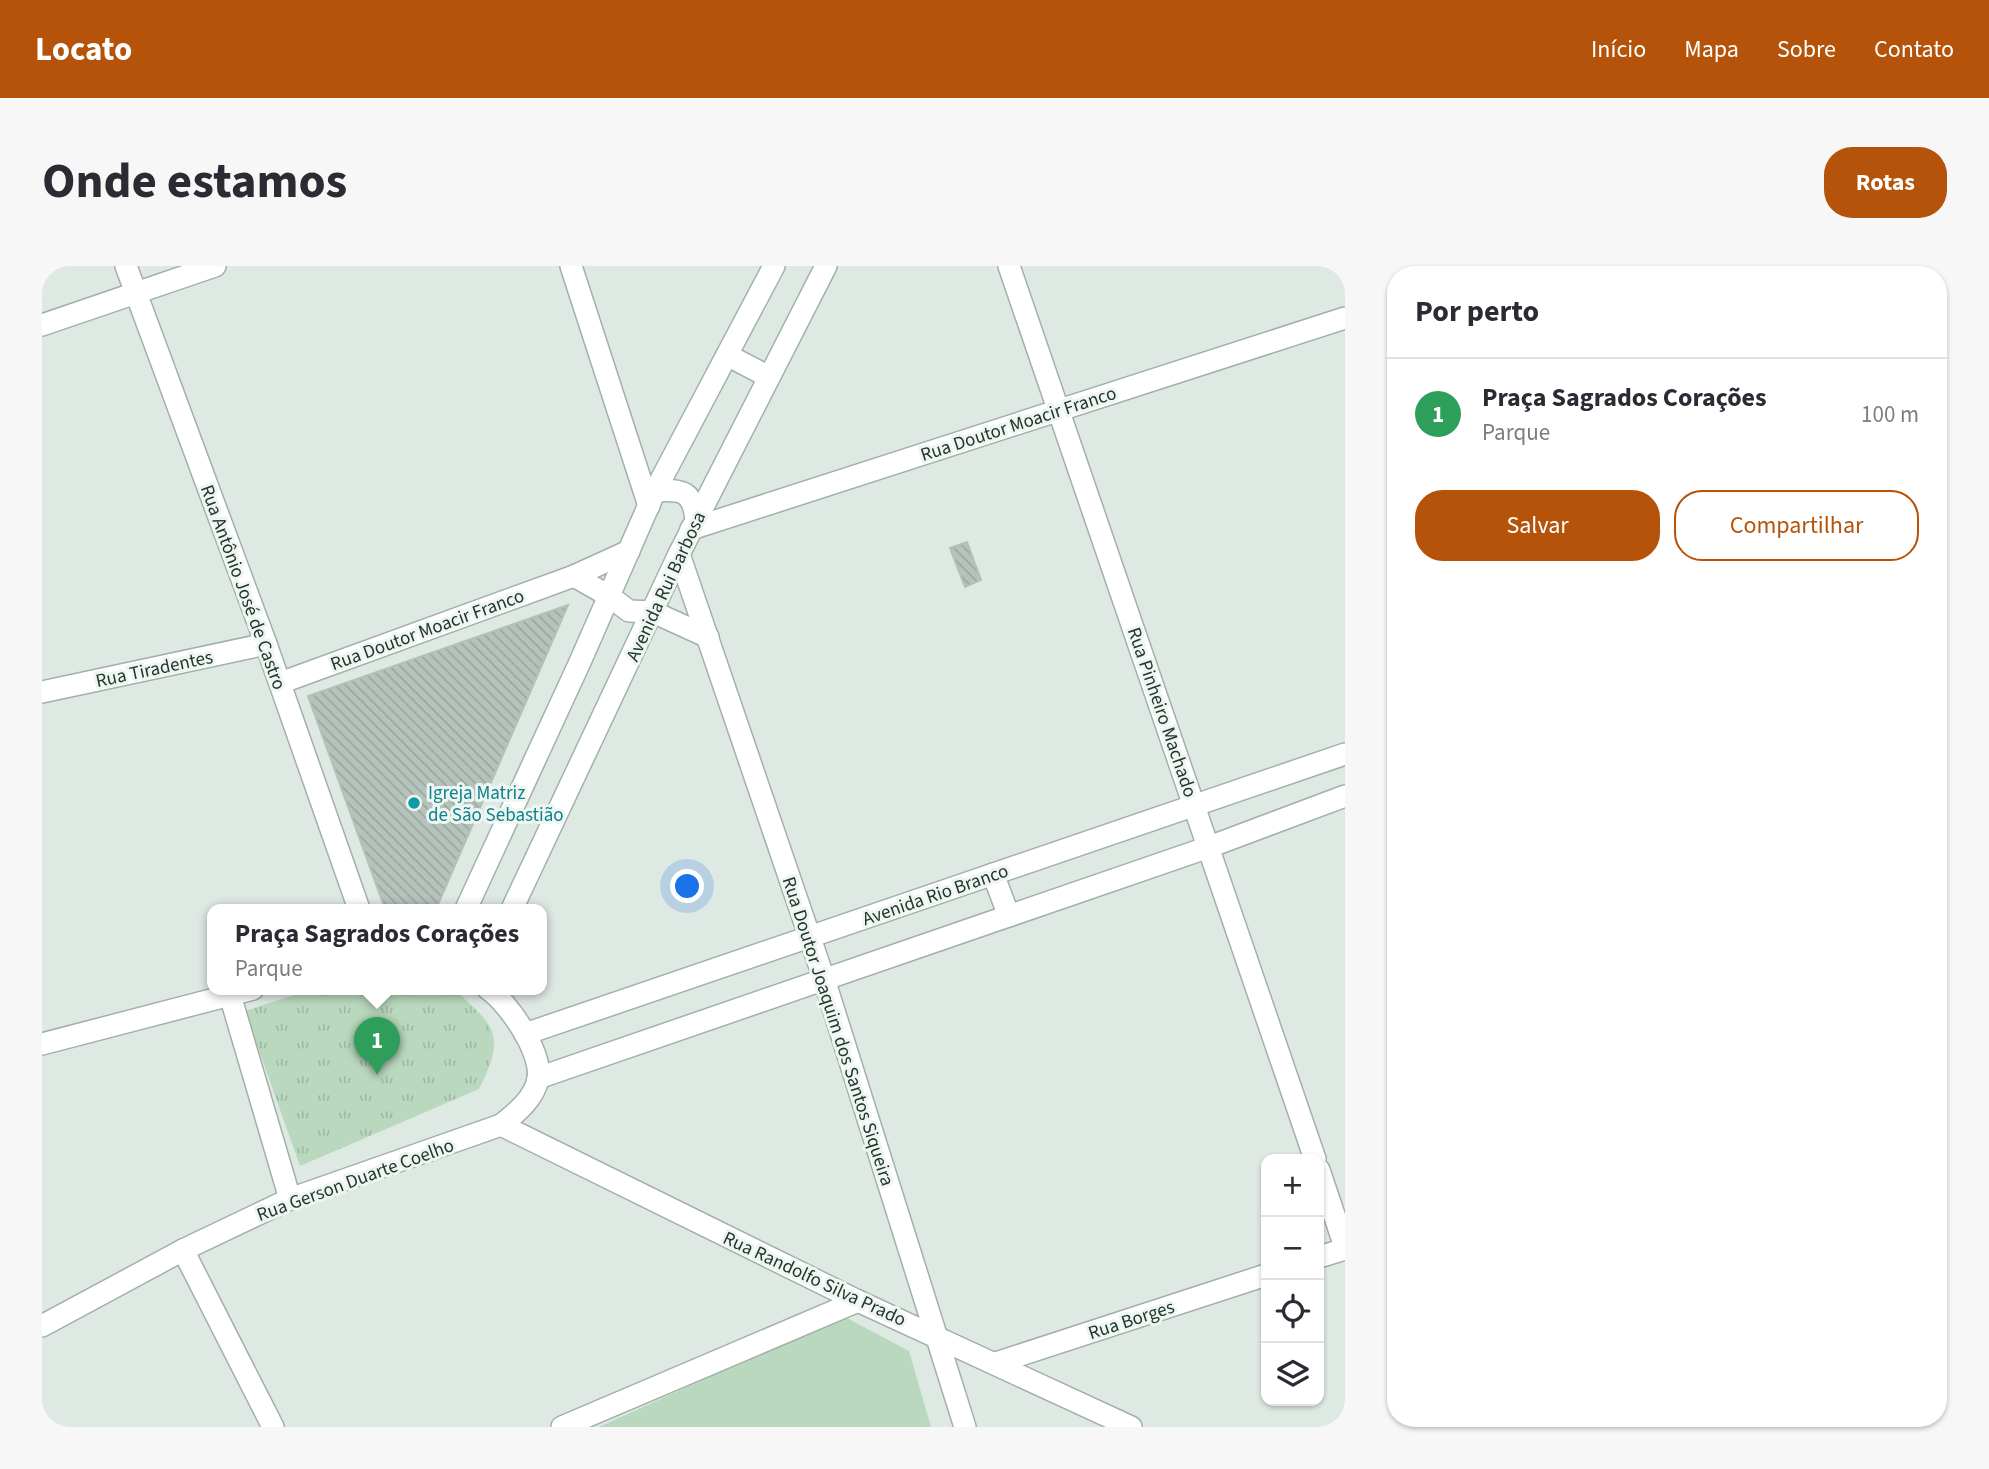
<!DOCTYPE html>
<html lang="pt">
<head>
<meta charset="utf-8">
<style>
  :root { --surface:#fff; --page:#f7f7f7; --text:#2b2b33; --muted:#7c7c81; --line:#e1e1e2; --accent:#b45309 }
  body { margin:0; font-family:"Source Sans 3",sans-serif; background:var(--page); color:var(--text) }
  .controls { position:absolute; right:21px; bottom:21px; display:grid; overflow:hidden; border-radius:14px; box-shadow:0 2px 5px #0004 }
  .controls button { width:63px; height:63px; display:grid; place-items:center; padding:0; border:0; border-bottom:2px solid var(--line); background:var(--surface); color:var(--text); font:35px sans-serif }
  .you { position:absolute; left:646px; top:621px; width:24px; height:24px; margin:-18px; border:5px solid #fff; border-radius:50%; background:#1a73e8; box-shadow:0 0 0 10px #1a73e833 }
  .badge { display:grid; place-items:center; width:46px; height:46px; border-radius:50%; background:var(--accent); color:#fff; font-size:23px; font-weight:700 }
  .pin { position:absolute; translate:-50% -58px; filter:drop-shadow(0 2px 4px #0008) }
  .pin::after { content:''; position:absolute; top:37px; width:24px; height:21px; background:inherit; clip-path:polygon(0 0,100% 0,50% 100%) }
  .popup { position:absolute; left:165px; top:638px; width:340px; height:91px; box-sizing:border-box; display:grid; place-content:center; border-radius:14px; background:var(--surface); filter:drop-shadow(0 2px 5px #0005); font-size:23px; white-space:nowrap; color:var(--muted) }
  .popup b { font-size:26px; color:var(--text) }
  .popup::after { content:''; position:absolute; left:50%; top:100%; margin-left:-14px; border:14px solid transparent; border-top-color:var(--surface) }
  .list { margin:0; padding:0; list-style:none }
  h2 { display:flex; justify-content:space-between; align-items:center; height:91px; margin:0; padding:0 28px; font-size:30px }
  h2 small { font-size:23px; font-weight:400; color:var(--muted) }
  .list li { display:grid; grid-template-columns:46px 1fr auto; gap:21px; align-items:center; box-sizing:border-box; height:112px; padding:0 28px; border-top:2px solid var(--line) }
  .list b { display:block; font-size:26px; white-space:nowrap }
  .list p { margin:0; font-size:23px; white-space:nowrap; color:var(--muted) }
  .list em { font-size:23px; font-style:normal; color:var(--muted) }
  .actions { display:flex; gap:14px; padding:21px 28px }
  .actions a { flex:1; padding:16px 0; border:2px solid var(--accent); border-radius:28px; text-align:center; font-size:24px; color:var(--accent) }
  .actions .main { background:var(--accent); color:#fff }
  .icon { flex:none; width:38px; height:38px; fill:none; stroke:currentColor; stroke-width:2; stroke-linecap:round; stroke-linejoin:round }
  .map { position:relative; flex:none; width:1303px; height:1161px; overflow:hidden; border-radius:28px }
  header { display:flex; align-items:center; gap:42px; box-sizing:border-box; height:98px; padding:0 35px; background:var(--accent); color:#fff }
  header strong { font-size:33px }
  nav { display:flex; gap:38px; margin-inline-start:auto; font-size:24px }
  .intro { display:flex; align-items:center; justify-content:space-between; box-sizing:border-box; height:168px; padding:0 42px }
  h1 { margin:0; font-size:49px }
  .button { padding:18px 32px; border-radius:28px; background:var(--accent); color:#fff; font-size:24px; font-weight:700 }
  main { display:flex; gap:42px; padding:0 42px }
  aside { flex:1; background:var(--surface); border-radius:28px; box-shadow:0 2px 5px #0004 }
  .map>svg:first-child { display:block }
  .park { fill:url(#park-tufts) }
  .pitch { fill:#b9d8bd }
  .building { fill:url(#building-back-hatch); stroke:#b2c2b9; stroke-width:2 }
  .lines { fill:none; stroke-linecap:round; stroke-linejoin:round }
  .minor-casing { stroke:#a2b0a9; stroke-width:24 }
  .tertiary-casing { stroke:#a2b0a9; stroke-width:24 }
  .secondary-casing { stroke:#9fb3a9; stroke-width:24 }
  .minor { stroke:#fff; stroke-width:21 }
  .tertiary { stroke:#fff; stroke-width:21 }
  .secondary { stroke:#fff; stroke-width:21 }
  .culture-dot { fill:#0f9aa8; stroke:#eff6f1; stroke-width:2.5 }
  .labels { text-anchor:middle; stroke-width:6; stroke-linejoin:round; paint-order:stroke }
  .street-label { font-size:19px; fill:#21372e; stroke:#eff6f1 }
  .culture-label { font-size:19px; fill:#0d838f; stroke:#eff6f1; text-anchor:start }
</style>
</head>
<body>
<header>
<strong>Locato</strong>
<nav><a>Início</a><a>Mapa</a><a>Sobre</a><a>Contato</a></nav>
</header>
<div class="intro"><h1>Onde estamos</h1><a class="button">Rotas</a></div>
<main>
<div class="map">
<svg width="1303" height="1161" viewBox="0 0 1303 1161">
  <defs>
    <pattern id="park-tufts" width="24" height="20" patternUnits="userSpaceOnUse" patternTransform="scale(1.75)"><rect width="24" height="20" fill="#b9d8bd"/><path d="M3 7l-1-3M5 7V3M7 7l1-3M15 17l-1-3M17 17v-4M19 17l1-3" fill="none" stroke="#9fbaa3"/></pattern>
    <pattern id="building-back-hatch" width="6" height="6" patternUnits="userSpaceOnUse" patternTransform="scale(1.75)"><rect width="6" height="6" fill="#b5c3bb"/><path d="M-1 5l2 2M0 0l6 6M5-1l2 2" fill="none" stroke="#9ba8a1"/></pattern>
  </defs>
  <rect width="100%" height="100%" fill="#dfe9e3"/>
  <path class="park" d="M271 723H411C454 760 464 769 437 823L258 900 203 745Z"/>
  <polygon class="pitch" points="801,1050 867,1085 889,1161 557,1161"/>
  <g class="building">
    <polygon points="925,276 939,314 923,321 908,282"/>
    <polygon points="526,339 394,643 343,643 266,430"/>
  </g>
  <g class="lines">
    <g class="minor-casing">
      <g id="minor">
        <polyline points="84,0 224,378"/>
        <polyline points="529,0 607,240"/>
        <polyline points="967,0 1273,893"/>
        <polyline points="0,59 173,0"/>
        <polyline points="649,263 1303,52"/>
        <polyline points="637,288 782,713 923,1161"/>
        <polyline points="532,310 567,330"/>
        <polyline points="611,346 666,371"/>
        <polyline points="238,417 532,310 587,285"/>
        <polyline points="211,723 188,729 248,933"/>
        <polyline points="1277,904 1303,981"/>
        <polyline points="141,984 231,1161"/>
        <polyline points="1277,991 1303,983"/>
        <polyline points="954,1097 1224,1009"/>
        <polyline points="520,1161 816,1035"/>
      </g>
    </g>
    <g class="tertiary-casing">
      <g id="tertiary">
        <polyline points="0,426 224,378 317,643"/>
        <polyline points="951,608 967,650"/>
        <polyline points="483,768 1303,488"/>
        <polyline points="0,778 188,729"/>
        <polyline points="496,812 1167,581 1303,530"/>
        <polyline points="459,859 816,1035 1089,1161"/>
        <path d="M0 1060 141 984 248 933 459 859C474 847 492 833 496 813 501 787 466 736 446 723"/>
      </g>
    </g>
    <g class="secondary-casing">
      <g id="secondary">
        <polyline points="685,89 727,111"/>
        <path d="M613 225C641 223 651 225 654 255"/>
        <polyline points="567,330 587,345 611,346"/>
        <polyline points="424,643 538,396 613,225 732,0"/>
        <polyline points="470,643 637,288 784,0"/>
        <polyline points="451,723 452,727"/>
      </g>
    </g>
    <use href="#minor" class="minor"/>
    <use href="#tertiary" class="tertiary"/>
    <use href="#secondary" class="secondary"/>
  </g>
  <circle class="culture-dot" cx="372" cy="537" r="7"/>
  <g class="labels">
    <g class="street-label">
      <text transform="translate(976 157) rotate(-18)" y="7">Rua Doutor Moacir Franco</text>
      <text transform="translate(623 320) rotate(-65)" y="7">Avenida Rui Barbosa</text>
      <text transform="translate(202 321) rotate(70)" y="7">Rua Antônio José de Castro</text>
      <text transform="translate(385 363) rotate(-20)" y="7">Rua Doutor Moacir Franco</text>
      <text transform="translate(112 402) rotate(-12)" y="7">Rua Tiradentes</text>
      <text transform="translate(1121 446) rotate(71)" y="7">Rua Pinheiro Machado</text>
      <text transform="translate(893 628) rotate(-19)" y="7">Avenida Rio Branco</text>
      <text transform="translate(797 765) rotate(72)" y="7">Rua Doutor Joaquim dos Santos Siqueira</text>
      <text transform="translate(313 913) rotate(-20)" y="7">Rua Gerson Duarte Coelho</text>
      <text transform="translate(773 1012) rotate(25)" y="7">Rua Randolfo Silva Prado</text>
      <text transform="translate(1089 1053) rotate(-18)" y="7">Rua Borges</text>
    </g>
    <g class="culture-label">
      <text x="386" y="533">Igreja Matriz<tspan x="386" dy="22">de São Sebastião</tspan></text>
    </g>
  </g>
</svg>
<div class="controls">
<button>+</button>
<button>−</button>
<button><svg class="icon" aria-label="locate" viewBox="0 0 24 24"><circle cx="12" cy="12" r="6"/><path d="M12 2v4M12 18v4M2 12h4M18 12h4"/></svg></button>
<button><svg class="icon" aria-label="layers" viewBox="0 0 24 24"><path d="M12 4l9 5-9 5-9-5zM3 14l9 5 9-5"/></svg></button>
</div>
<div class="you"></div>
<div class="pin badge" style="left:335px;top:809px;background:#2e9e5b">1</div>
<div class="popup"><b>Praça Sagrados Corações</b>Parque</div>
</div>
<aside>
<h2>Por perto<small></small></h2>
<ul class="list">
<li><span class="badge" style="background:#2e9e5b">1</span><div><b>Praça Sagrados Corações</b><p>Parque</p></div><em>100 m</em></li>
</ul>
<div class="actions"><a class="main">Salvar</a><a>Compartilhar</a></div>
</aside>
</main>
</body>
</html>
